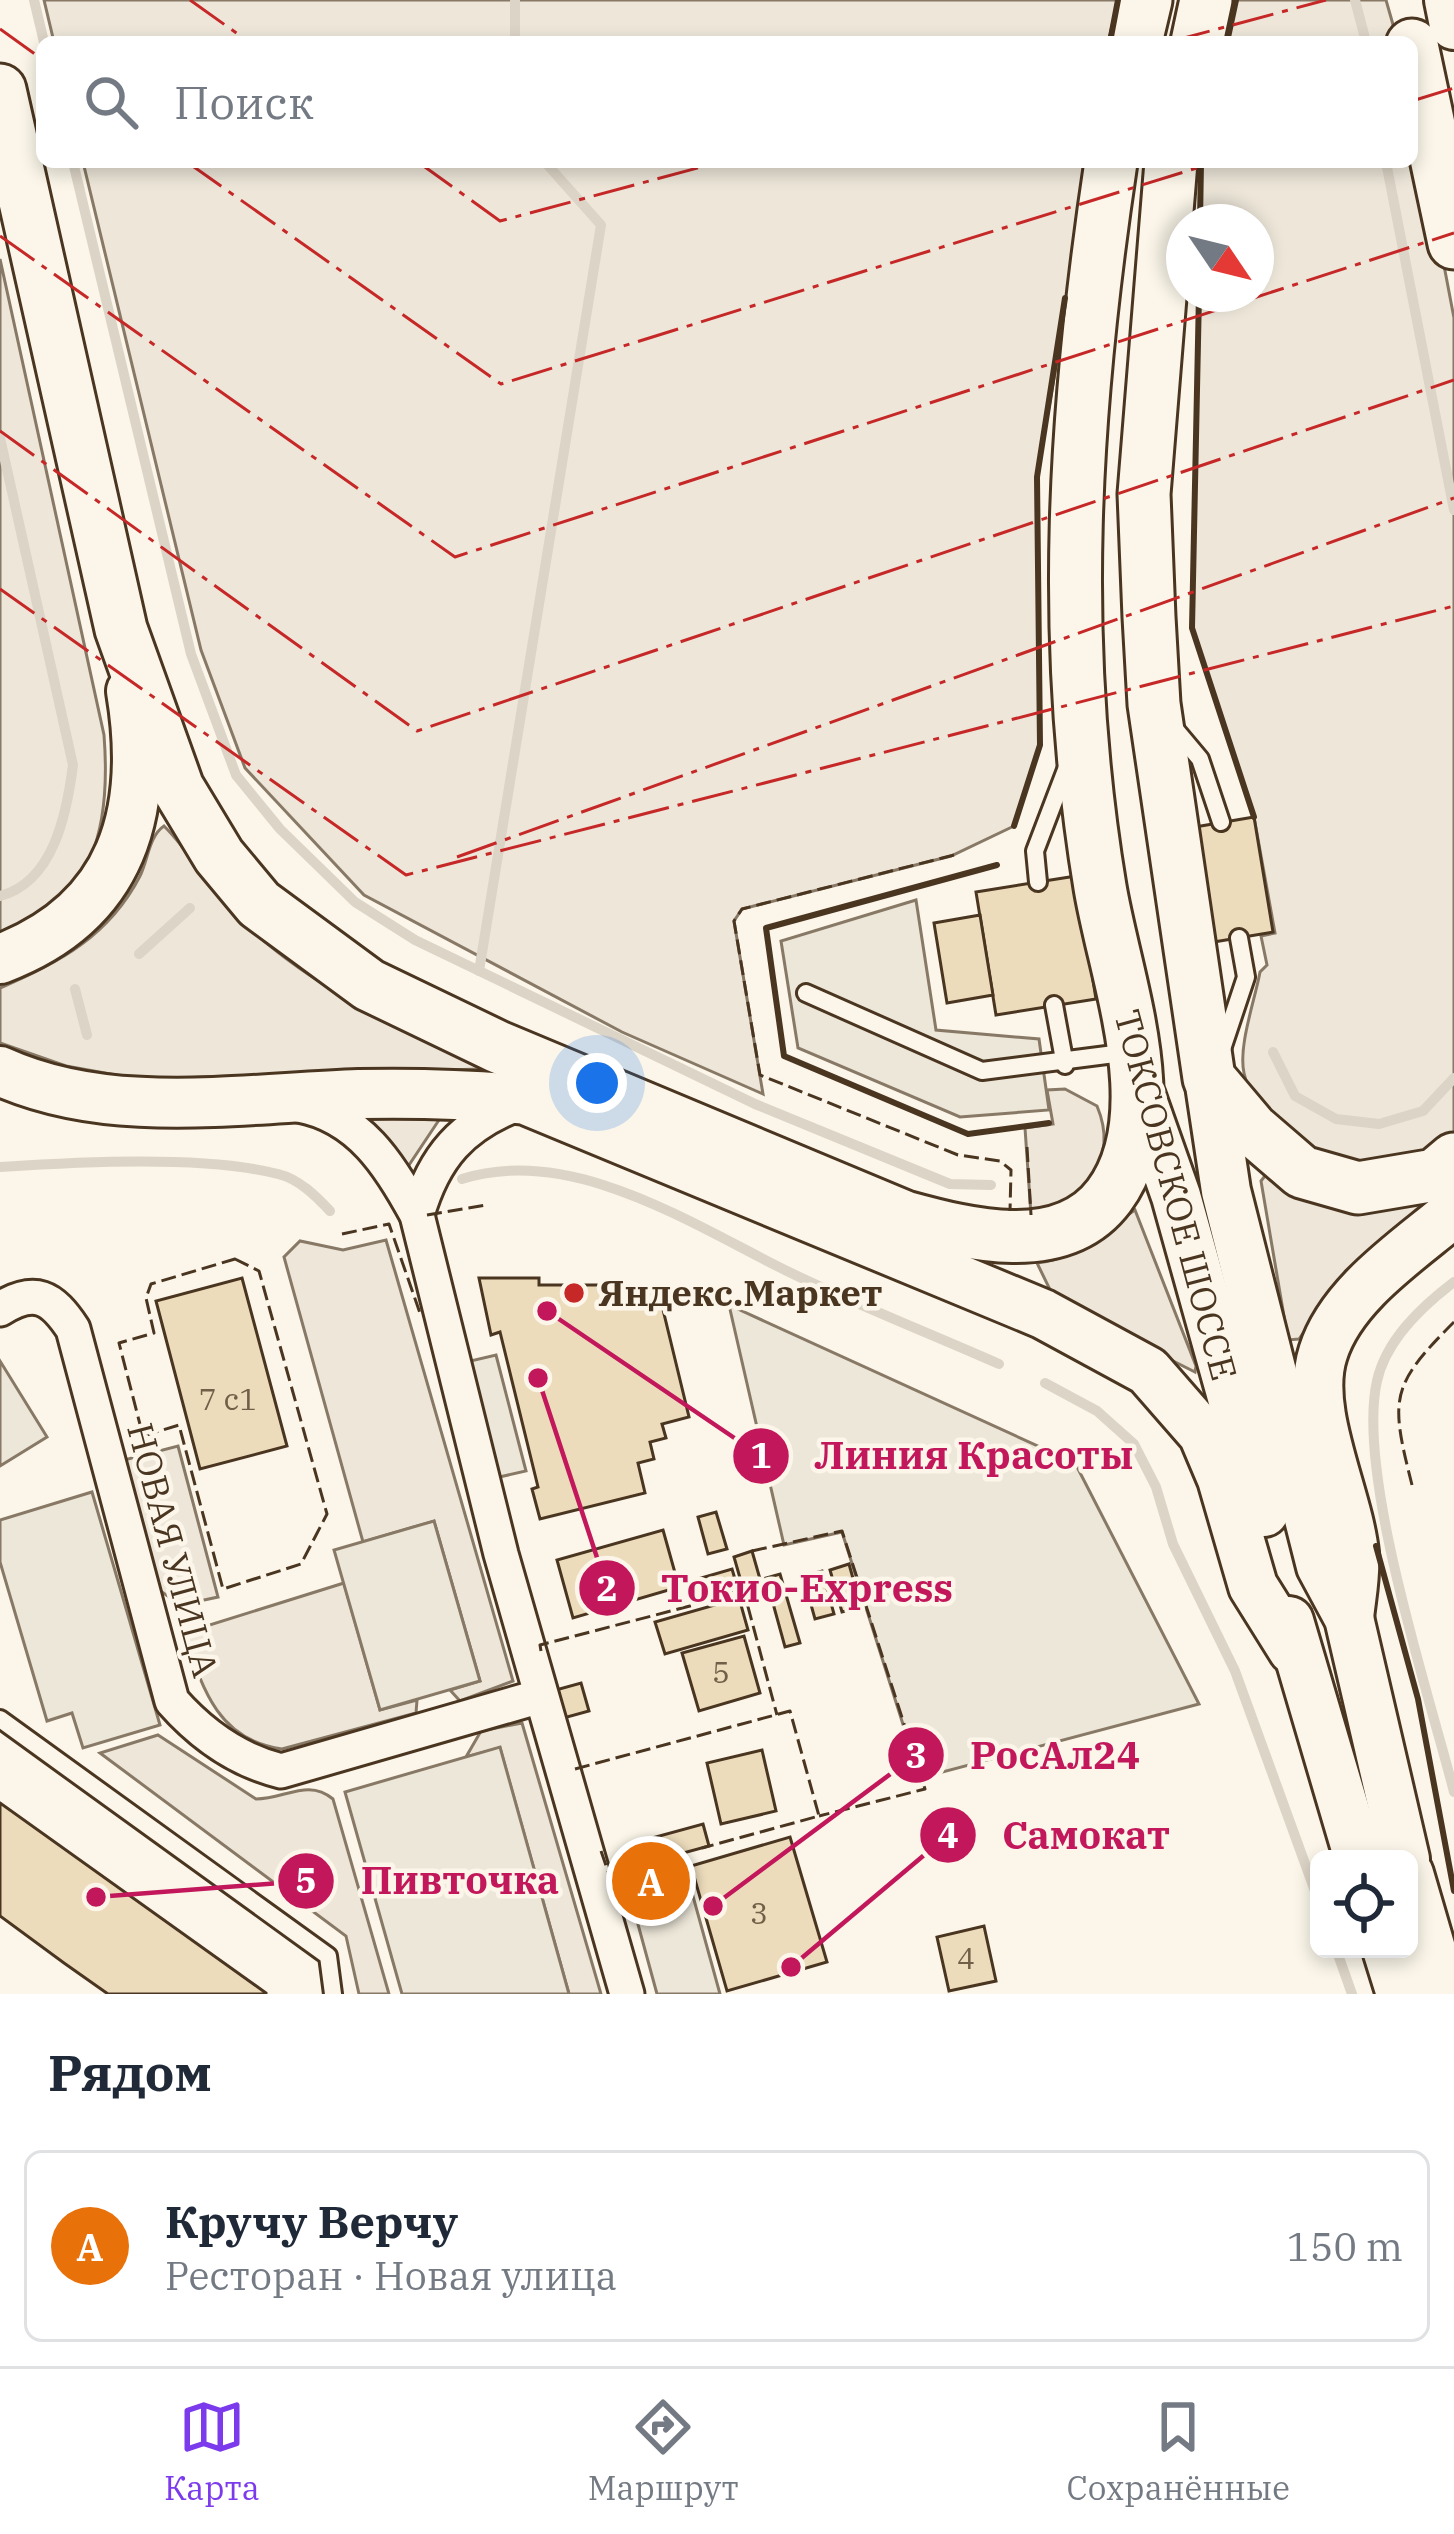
<!DOCTYPE html>
<html lang="ru">
<head>
<meta charset="utf-8">
<style>
  :root { --surface:#fff; --page:#f2f2f3; --text:#1f2937; --muted:#747a83; --line:#e0e1e3; --accent:#7c3aed }
  body { margin:0; font-family:"IBM Plex Serif",serif; background:var(--page); color:var(--text) }
  .controls { position:absolute; right:36px; bottom:36px; display:grid; overflow:hidden; border-radius:18px; box-shadow:0 6px 18px #0003 }
  .controls button { width:108px; height:108px; display:grid; place-items:center; padding:0; border:0; border-bottom:3px solid var(--line); background:var(--surface); color:var(--text); font:60px sans-serif }
  .compass { position:absolute; left:1166px; top:204px; width:108px; height:108px; border-radius:50%; background:var(--surface); box-shadow:0 6px 18px #0003; rotate:125deg }
  .you { position:absolute; left:597px; top:1083px; width:42px; height:42px; margin:-30px; border:9px solid #fff; border-radius:50%; background:#1a73e8; box-shadow:0 0 0 18px #1a73e833 }
  .badge { display:grid; place-items:center; width:78px; height:78px; border-radius:50%; background:var(--accent); color:#fff; font-size:39px; font-weight:700 }
  .pin { position:absolute; translate:-50% -50%; border:6px solid #fff; box-shadow:0 3px 12px #0006 }
  .list { margin:0; padding:0; list-style:none }
  h2 { display:flex; justify-content:space-between; align-items:center; height:156px; margin:0; padding:0 48px; font-size:51px }
  h2 small { font-size:39px; font-weight:400; color:var(--muted) }
  .list li { display:grid; grid-template-columns:78px 1fr auto; gap:36px; align-items:center; box-sizing:border-box; height:192px; margin:0 24px 24px; padding:0 24px; border:3px solid var(--line); border-radius:18px }
  .list b { display:block; font-size:45px; white-space:nowrap }
  .list p { margin:0; font-size:39px; white-space:nowrap; color:var(--muted) }
  .list em { font-size:39px; font-style:normal; color:var(--muted) }
  .icon { flex:none; width:66px; height:66px; fill:none; stroke:currentColor; stroke-width:2; stroke-linecap:round; stroke-linejoin:round }
  .map { position:relative; flex:none; width:1454px; height:1994px; overflow:hidden }
  .search { position:absolute; background:var(--surface); box-shadow:0 6px 18px #0003; left:36px; right:36px; top:36px; height:132px; display:flex; align-items:center; gap:30px; box-sizing:border-box; padding:0 42px; border-radius:18px; color:var(--muted); font-size:45px }
  .sheet { height:372px; background:var(--surface) }
  nav { display:flex; justify-content:space-around; align-items:center; box-sizing:border-box; height:168px; border-top:3px solid var(--line); background:var(--surface); font-size:33px; color:var(--muted) }
  nav a { display:grid; justify-items:center; gap:6px }
  nav .on { color:var(--accent) }
  .map>svg:first-child { display:block }
  .green { fill:#ede6d9; stroke:#887966; stroke-width:3 }
  .parking { fill:#ede7d9; stroke:#887966; stroke-width:3 }
  .lines { fill:none; stroke-linecap:round; stroke-linejoin:round }
  .stream { stroke:#dcd4c6; stroke-width:10 }
  .building { fill:#ecdcbc; stroke:#4a3520; stroke-width:3 }
  .service-casing { stroke:#4a3520; stroke-width:22 }
  .minor-casing { stroke:#4a3520; stroke-width:39 }
  .secondary-casing { stroke:#4a3520; stroke-width:54 }
  .primary-casing { stroke:#4a3520; stroke-width:57 }
  .service { stroke:#fbf6e9; stroke-width:16 }
  .minor { stroke:#fbf6e9; stroke-width:33 }
  .secondary { stroke:#fbf6e9; stroke-width:48 }
  .primary { stroke:#fbf6e9; stroke-width:51 }
  .fence { stroke:#4a3520; stroke-width:3; stroke-dasharray:15 6; stroke-linecap:butt }
  .wall { stroke:#4a3520; stroke-width:6 }
  .power { stroke:#c62828; stroke-width:3; stroke-dasharray:42 9 6 9; stroke-linecap:butt }
  .poi-dot { fill:#c62828; stroke:#fbf6e9; stroke-width:4.5 }
  .labels { text-anchor:middle; stroke-width:9; stroke-linejoin:round; paint-order:stroke }
  .number-label { font-size:30px; fill:#725f47 }
  .street-label { font-size:36px; fill:#4a3520; stroke:#fbf6e9 }
  .poi-label { font-size:36px; font-weight:bold; fill:#4a3520; stroke:#fbf6e9; text-anchor:start }
  .leader { fill:none; stroke:#c2185b; stroke-width:4.5 }
  .callout-dot { fill:#c2185b; stroke:#fbf6e9; stroke-width:4.5 }
  .mark-label { font-size:36px; text-anchor:middle; font-weight:bold; fill:#fff }
  .callout-label { font-size:39px; text-anchor:middle; font-weight:bold; fill:#c2185b; stroke:#fbf6e9; stroke-width:9; stroke-linejoin:round; paint-order:stroke }
</style>
</head>
<body>
<div class="map">
<svg width="1454" height="1994" viewBox="0 0 1454 1994">
  <rect width="100%" height="100%" fill="#fbf6e9"/>
  <g class="green">
    <polygon points="44,0 1118,0 1111,42 54,42"/>
    <polygon points="1236,0 1386,0 1398,42 1227,42"/>
    <path d="M1422 150 1454 318V1136C1386 1190 1266 1166 1244 1073 1238 1046 1255 1000 1260 972L1267 965 1261 936 1275 933 1254 817 1192 628 1200 294H1256V222H1200L1201 162H1412Z"/>
    <polygon points="83,162 1091,162 1037,477 1040,745 1014,826 951,856 742,909 734,921 763,1094 622,1032 364,895 245,768 201,650"/>
    <path d="M0 259 104 735C111 826 96 902 0 934Z"/>
    <path d="M164 826C192 854 211 890 240 919 310 988 396 1025 484 1065L481 1069 138 1079 66 1066 0 1043V988C59 963 109 936 140 876 148 860 149 836 164 826Z"/>
    <path d="M1065 1089 1097 1106C1120 1161 1083 1201 1031 1215L1025 1128 1053 1124 1047 1090Z"/>
    <polygon points="441,1117 407,1168 366,1119 438,1116"/>
    <polygon points="1268,1172 1454,1181 1338,1283 1299,1339 1288,1340 1261,1181"/>
    <path d="M1135 1210 1196 1366 1195 1372 1056 1302 1037 1263C1082 1257 1100 1233 1135 1210Z"/>
    <polygon points="386,1240 513,1681 460,1701 450,1690 480,1681 434,1521 363,1542 284,1257 300,1241 343,1250"/>
    <polygon points="178,1446 218,1597 181,1605 159,1590 124,1460"/>
    <path d="M344 1583 380 1710 417 1700 416 1713 282 1749C217 1740 202 1687 184 1633Z"/>
    <polygon points="522,1723 601,1994 569,1994 500,1748 466,1757 481,1731"/>
    <path d="M158 1735 256 1799C285 1799 308 1778 333 1799L389 1994H359L346 1936 100 1753Z"/>
  </g>
  <g class="parking">
    <polygon points="916,900 936,1030 1039,1039 1049,1110 960,1117 798,1048 781,941"/>
    <polygon points="729,1305 1075,1463 1199,1704 920,1778 842,1532 784,1545"/>
    <polygon points="496,1355 526,1471 495,1478 466,1362"/>
    <polygon points="0,1361 47,1437 0,1466"/>
    <polygon points="92,1492 160,1725 83,1748 72,1713 47,1721 0,1562 0,1520"/>
    <polygon points="434,1521 480,1681 380,1710 334,1550"/>
    <polygon points="500,1747 569,1994 402,1994 345,1792"/>
    <polygon points="691,1889 720,1994 657,1994 633,1906"/>
  </g>
  <g class="lines">
    <g class="stream">
      <polyline points="34,0 44,42"/>
      <polyline points="1355,0 1366,42"/>
      <polyline points="515,42 515,0"/>
      <polyline points="73,162 191,654 236,775 280,829 355,902 415,940 755,1104 950,1184 991,1185"/>
      <polyline points="1386,162 1454,510"/>
      <path d="M0 438 73 765C67 812 54 882 0 896"/>
      <polyline points="139,954 190,908"/>
      <polyline points="479,971 601,225 545,162"/>
      <polyline points="75,989 87,1035"/>
      <polyline points="1273,1052 1295,1096 1336,1119 1379,1124 1423,1111 1454,1078"/>
      <path d="M0 1167C77 1162 205 1155 278 1174 299 1179 316 1196 330 1211"/>
      <path d="M462 1179C572 1144 693 1225 789 1272 857 1305 929 1333 999 1364"/>
      <path d="M1454 1282C1421 1307 1386 1340 1377 1381 1356 1473 1429 1694 1454 1792"/>
      <polyline points="1045,1383 1097,1411 1134,1444 1156,1487 1173,1544 1235,1671 1319,1902"/>
      <polyline points="1336,1949 1352,1994"/>
    </g>
  </g>
  <g class="building">
    <polygon points="1254,817 1273,932 1208,943 1189,828"/>
    <polygon points="1076,876 1096,999 996,1015 976,892"/>
    <polygon points="980,915 993,995 947,1003 934,923"/>
    <polygon points="242,1278 287,1446 200,1469 156,1301"/>
    <polygon points="479,1278 539,1278 539,1285 657,1285 689,1417 662,1424 666,1438 650,1442 654,1459 638,1463 645,1493 540,1519 532,1489 538,1487 500,1332 491,1335"/>
    <polygon points="716,1512 727,1549 708,1554 698,1517"/>
    <polygon points="663,1530 679,1587 573,1618 557,1560"/>
    <polygon points="752,1551 762,1586 744,1592 734,1557"/>
    <polygon points="849,1564 861,1607 842,1612 830,1570"/>
    <polygon points="732,1569 738,1589 706,1598 701,1578"/>
    <polygon points="822,1571 834,1614 815,1619 803,1576"/>
    <polygon points="780,1574 800,1643 785,1647 766,1578"/>
    <polygon points="739,1598 748,1630 665,1654 655,1622"/>
    <polygon points="744,1636 760,1693 699,1711 682,1653"/>
    <polygon points="581,1683 589,1711 560,1719 552,1691"/>
    <polygon points="762,1750 776,1811 721,1824 707,1763"/>
    <polygon points="0,1803 266,1993 266,1994 108,1994 64,1963 0,1916"/>
    <polygon points="703,1824 709,1846 636,1866 630,1844"/>
    <polygon points="790,1837 827,1962 727,1991 691,1866"/>
    <polygon points="671,1858 678,1882 629,1895 623,1871"/>
    <polygon points="984,1926 996,1981 949,1991 937,1937"/>
  </g>
  <g class="lines">
    <g class="service-casing">
      <g id="service">
        <polyline points="1174,728 1200,759 1221,822"/>
        <polyline points="1038,882 1035,851 1069,762"/>
        <polyline points="806,993 982,1071 1130,1052"/>
        <polyline points="1054,1005 1065,1065"/>
        <polyline points="1220,1055 1246,977 1239,938"/>
        <polyline points="0,1719 328,1956 333,1994"/>
      </g>
    </g>
    <g class="minor-casing">
      <g id="minor">
        <path d="M299 1105C359 1116 390 1165 417 1215L501 1554 627 1994"/>
        <path d="M417 1215C434 1156 462 1125 519 1103"/>
        <path d="M0 1309C35 1287 52 1297 73 1329L172 1701C202 1735 237 1760 281 1771L541 1696"/>
      </g>
    </g>
    <g class="secondary-casing">
      <g id="secondary">
        <polyline points="1449,0 1454,25"/>
        <path d="M0 959C124 912 151 811 131 691"/>
        <path d="M0 1071C110 1121 242 1098 359 1094 415 1093 470 1094 526 1100L1043 1314 1148 1371 1203 1434 1222 1479 1253 1586 1293 1650"/>
        <polyline points="1209,1078 1226,1191 1321,1566 1349,1618 1405,1859"/>
        <polyline points="1141,1097 1176,1196 1264,1512"/>
        <path d="M1349 1618C1351 1597 1356 1574 1354 1553 1348 1494 1304 1411 1323 1353 1341 1294 1409 1250 1454 1212"/>
        <polyline points="1289,1621 1359,1859"/>
        <polyline points="1409,1874 1444,1994"/>
        <polyline points="1387,1949 1401,1994"/>
      </g>
    </g>
    <g class="primary-casing">
      <g id="primary">
        <polyline points="1136,42 1146,0"/>
        <polyline points="1197,42 1206,0"/>
        <polyline points="1412,45 1454,243"/>
        <path d="M0 90 121 629 178 788 219 856 259 904 369 985 498 1047 905 1217C967 1234 1062 1259 1109 1196 1170 1114 1115 978 1100 887 1059 640 1074 408 1111 162"/>
        <polyline points="1171,162 1144,494 1149,617 1154,704 1209,1078 1252,1129 1302,1172 1358,1188 1435,1175 1454,1159"/>
      </g>
    </g>
    <use href="#service" class="service"/>
    <use href="#minor" class="minor"/>
    <use href="#secondary" class="secondary"/>
    <use href="#primary" class="primary"/>
    <g class="fence">
      <polyline points="954,855 742,909 734,921 760,1075 958,1155 1000,1161 1011,1170 1010,1211"/>
      <polyline points="1027,1147 1031,1215"/>
      <polyline points="427,1215 486,1205"/>
      <polyline points="342,1234 389,1224 421,1316"/>
      <polygon points="235,1259 259,1271 327,1514 301,1564 223,1589 179,1425 143,1436 119,1343 154,1333 146,1298 151,1284"/>
      <path d="M1412 1485C1390 1398 1390 1386 1454 1322"/>
      <polyline points="752,1551 842,1531 925,1789 819,1816"/>
      <polyline points="541,1651 540,1645 744,1592 777,1715"/>
      <polyline points="575,1769 790,1711 819,1816 702,1848"/>
      <polyline points="601,1851 609,1874 626,1868"/>
    </g>
    <g class="wall">
      <polyline points="1110,42 1118,0"/>
      <polyline points="1227,42 1236,0"/>
      <polyline points="1200,222 1201,162"/>
      <polyline points="1199,294 1192,628 1254,817"/>
      <polyline points="1014,826 1040,745 1037,477 1065,298"/>
      <polyline points="997,865 766,928 784,1056 968,1134 1049,1123"/>
      <polyline points="1376,1546 1418,1699 1454,1891"/>
    </g>
    <g class="power">
      <polyline points="190,0 249,42"/>
      <polyline points="0,29 42,59"/>
      <polyline points="1169,42 1326,0"/>
      <polyline points="1412,101 1454,88"/>
      <polyline points="187,162 501,384 1216,162"/>
      <polyline points="418,162 500,221 720,162"/>
      <polyline points="0,236 455,557 1454,233"/>
      <polyline points="0,431 417,731 1454,380"/>
      <polyline points="0,589 406,875 1454,606"/>
      <polyline points="457,857 1454,498"/>
    </g>
  </g>
  <circle class="poi-dot" cx="574" cy="1293" r="12"/>
  <g class="labels">
    <g class="number-label">
      <text x="228" y="1410">7 с1</text>
      <text x="721" y="1683">5</text>
      <text x="759" y="1924">3</text>
      <text x="966" y="1969">4</text>
    </g>
    <g class="street-label">
      <text transform="translate(1176 1195) rotate(75)" y="13">ТОКСОВСКОЕ ШОССЕ</text>
      <text transform="translate(173 1550) rotate(75)" y="13">НОВАЯ УЛИЦА</text>
    </g>
    <g class="poi-label">
      <text x="598" y="1306">Яндекс.Маркет</text>
    </g>
  </g>
  <path class="leader" d="M547 1311L761 1456M538 1378L607 1588M713 1906L916 1755M791 1967L948 1835M96 1897L306 1881"/>
  <g class="callout-dot">
    <circle cx="547" cy="1311" r="12"/>
    <circle cx="538" cy="1378" r="12"/>
    <circle cx="713" cy="1906" r="12"/>
    <circle cx="791" cy="1967" r="12"/>
    <circle cx="96" cy="1897" r="12"/>
    <circle cx="761" cy="1456" r="30"/>
    <circle cx="607" cy="1588" r="30"/>
    <circle cx="916" cy="1755" r="30"/>
    <circle cx="948" cy="1835" r="30"/>
    <circle cx="306" cy="1881" r="30"/>
  </g>
  <g class="mark-label">
    <text x="761" y="1468">1</text>
    <text x="607" y="1601">2</text>
    <text x="916" y="1768">3</text>
    <text x="948" y="1848">4</text>
    <text x="306" y="1893">5</text>
  </g>
  <g class="callout-label">
    <text x="974" y="1469">Линия Красоты</text>
    <text x="807" y="1602">Токио-Express</text>
    <text x="1055" y="1769">РосАл24</text>
    <text x="1086" y="1849">Самокат</text>
    <text x="460" y="1894">Пивточка</text>
  </g>
</svg>
<div class="controls">
<button><svg class="icon" aria-label="locate" viewBox="0 0 24 24"><circle cx="12" cy="12" r="6"/><path d="M12 2v4M12 18v4M2 12h4M18 12h4"/></svg></button>
</div>
<svg class="compass" viewBox="-18 -18 36 36"><path d="M0-13l5 13h-10z" fill="#e53935"/><path d="M0 13l5-13h-10z" fill="#747a83"/></svg>
<div class="you"></div>
<div class="pin badge" style="left:651px;top:1881px;background:#e8710a">A</div>
<div class="search"><svg class="icon" aria-label="search" viewBox="0 0 24 24"><circle cx="10" cy="10" r="6"/><path d="M15 15l6 6"/></svg>Поиск</div>
</div>
<section class="sheet">
<h2>Рядом<small></small></h2>
<ul class="list">
<li><span class="badge" style="background:#e8710a">A</span><div><b>Кручу Верчу</b><p>Ресторан · Новая улица</p></div><em>150 m</em></li>
</ul>
</section>
<nav>
<a class="on"><svg class="icon" aria-label="map" viewBox="0 0 24 24"><path d="M3 6l6-2 6 2 6-2v14l-6 2-6-2-6 2zM9 4v14M15 6v14"/></svg>Карта</a>
<a><svg class="icon" aria-label="directions" viewBox="0 0 24 24"><path d="M12 3l9 9-9 9-9-9zM9 14v-3h6M13 9l2 2-2 2"/></svg>Маршрут</a>
<a><svg class="icon" aria-label="saved" viewBox="0 0 24 24"><path d="M7 4h10v16l-5-4-5 4z"/></svg>Сохранённые</a>
</nav>
</body>
</html>
